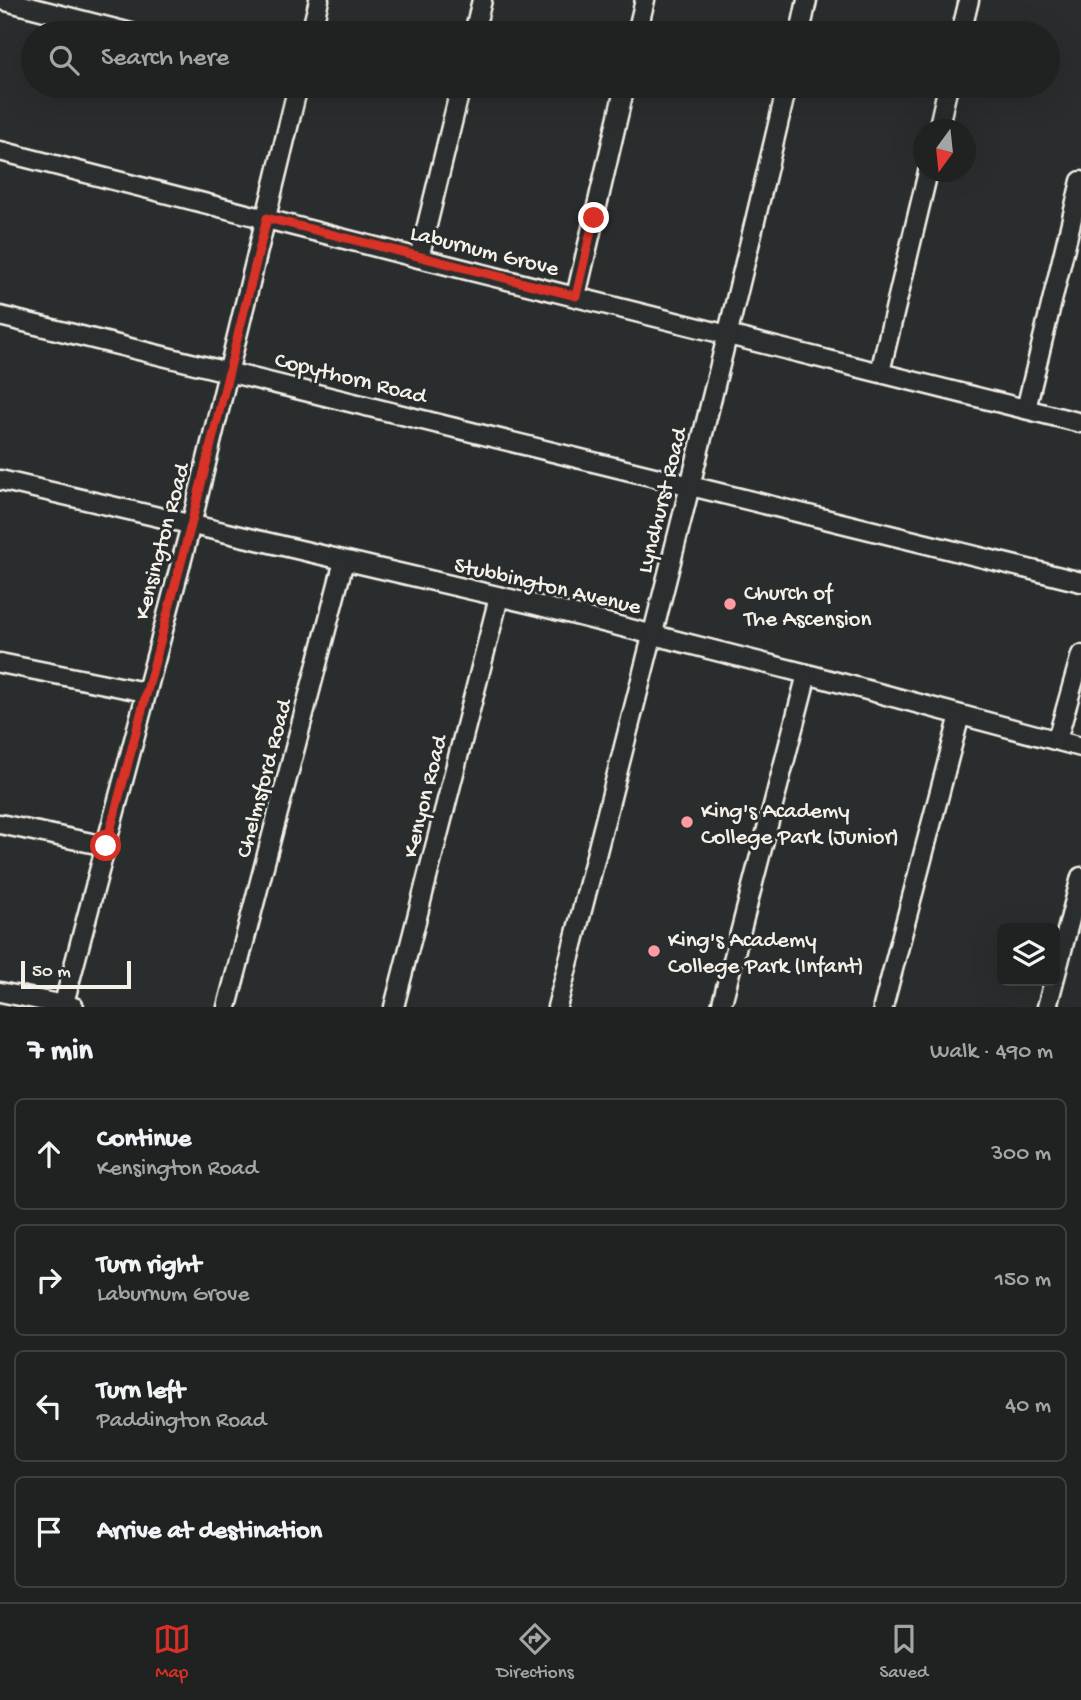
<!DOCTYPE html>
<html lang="en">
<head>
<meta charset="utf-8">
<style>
  :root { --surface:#202222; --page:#2d2f2f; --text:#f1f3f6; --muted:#a2a4a5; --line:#3d3f40; --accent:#d93025 }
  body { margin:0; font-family:"Gochi Hand",sans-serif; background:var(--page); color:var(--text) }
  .controls { position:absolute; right:21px; bottom:21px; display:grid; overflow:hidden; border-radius:10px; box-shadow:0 7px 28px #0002 }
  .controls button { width:63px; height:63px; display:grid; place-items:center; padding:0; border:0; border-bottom:2px solid var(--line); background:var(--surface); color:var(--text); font:35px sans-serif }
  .compass { position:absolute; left:913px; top:119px; width:63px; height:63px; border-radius:50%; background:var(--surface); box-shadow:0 7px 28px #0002; rotate:195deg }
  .scale { position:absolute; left:21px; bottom:18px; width:110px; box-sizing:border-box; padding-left:7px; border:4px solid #f4f1e8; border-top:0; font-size:19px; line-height:24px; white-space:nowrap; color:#f4f1e8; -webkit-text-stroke:5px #2a2d2e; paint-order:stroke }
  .stop { position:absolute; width:21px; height:21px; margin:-16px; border:5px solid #d93025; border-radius:50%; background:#fff }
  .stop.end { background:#d93025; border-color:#fff; box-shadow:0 2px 7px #0008 }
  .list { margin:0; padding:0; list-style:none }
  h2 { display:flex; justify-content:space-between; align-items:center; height:91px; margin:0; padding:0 28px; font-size:30px }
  h2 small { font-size:23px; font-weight:400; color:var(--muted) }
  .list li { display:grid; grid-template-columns:46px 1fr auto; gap:21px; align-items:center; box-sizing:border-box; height:112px; margin:0 14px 14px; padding:0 14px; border:2px solid var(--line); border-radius:10px }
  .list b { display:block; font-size:26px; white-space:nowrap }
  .list p { margin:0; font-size:23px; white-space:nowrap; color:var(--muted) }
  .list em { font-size:23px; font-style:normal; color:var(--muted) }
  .icon { flex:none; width:38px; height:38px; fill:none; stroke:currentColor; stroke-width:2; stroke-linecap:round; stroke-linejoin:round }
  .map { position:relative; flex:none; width:1081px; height:1007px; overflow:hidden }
  .search { position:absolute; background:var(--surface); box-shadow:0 7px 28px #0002; left:21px; right:21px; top:21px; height:77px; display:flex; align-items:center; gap:18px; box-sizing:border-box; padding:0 24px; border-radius:38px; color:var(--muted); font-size:26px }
  .sheet { height:595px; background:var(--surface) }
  nav { display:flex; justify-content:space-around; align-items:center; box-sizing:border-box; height:98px; border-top:2px solid var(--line); background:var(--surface); font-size:19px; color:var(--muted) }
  nav a { display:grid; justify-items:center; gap:4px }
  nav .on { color:var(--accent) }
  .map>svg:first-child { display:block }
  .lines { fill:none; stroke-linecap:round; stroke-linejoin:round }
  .minor-casing { stroke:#f4f1e8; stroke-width:23 }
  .minor { stroke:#2a2d2e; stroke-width:18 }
  .route { stroke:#d93025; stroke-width:9 }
  .poi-dot { fill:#ff9aa2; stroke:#2a2d2e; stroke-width:2.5 }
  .labels { text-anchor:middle; stroke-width:6; stroke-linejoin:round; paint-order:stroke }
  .street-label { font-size:23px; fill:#f4f1e8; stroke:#2a2d2e }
  .poi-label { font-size:23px; fill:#f4f1e8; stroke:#2a2d2e; text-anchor:start }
</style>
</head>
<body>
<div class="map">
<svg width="1081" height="1007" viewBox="0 0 1081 1007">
  <rect width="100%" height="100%" fill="#2a2d2e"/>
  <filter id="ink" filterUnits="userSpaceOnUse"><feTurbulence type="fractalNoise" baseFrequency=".0143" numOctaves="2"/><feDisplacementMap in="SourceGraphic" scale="14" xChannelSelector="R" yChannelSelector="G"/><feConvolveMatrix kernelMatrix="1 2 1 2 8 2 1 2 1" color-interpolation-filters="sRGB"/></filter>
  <g filter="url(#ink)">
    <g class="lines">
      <g class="minor-casing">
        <g id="minor">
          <polyline points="2,0 131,33"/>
          <polyline points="311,33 319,0"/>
          <polyline points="474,33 482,0"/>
          <polyline points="637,33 645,0"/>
          <polyline points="800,33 807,0"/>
          <polyline points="961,33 969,0"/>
          <polyline points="938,130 948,86"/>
          <polyline points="0,151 419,258 1081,423"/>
          <polyline points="419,258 461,86"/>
          <polyline points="576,296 625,86"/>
          <polyline points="0,316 1081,582"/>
          <polyline points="880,372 928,172"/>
          <polyline points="1026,409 1081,181"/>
          <polyline points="0,480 536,605 807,674 1081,747"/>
          <polyline points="0,663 145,692"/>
          <polyline points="1057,740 1081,655"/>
          <polyline points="0,824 106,846"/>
          <polyline points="1055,977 1081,877"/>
          <polyline points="0,992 74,1007"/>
          <polyline points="63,1007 191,525 298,86"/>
          <polyline points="227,1007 344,561"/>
          <polyline points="394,1007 499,597"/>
          <path d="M557 1007C636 701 715 394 787 86"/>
          <polyline points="721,1007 807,674"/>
          <polyline points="883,1007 960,715"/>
          <polyline points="1047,1007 1054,981"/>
        </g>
      </g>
      <use href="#minor" class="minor"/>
    </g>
  </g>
  <g class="lines" filter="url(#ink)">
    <polyline class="route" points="106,846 191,525 267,218 576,296 594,218"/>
  </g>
  <g class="poi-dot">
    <circle cx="730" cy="604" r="7"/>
    <circle cx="687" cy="822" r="7"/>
    <circle cx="654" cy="951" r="7"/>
  </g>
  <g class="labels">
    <g class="street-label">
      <text transform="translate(485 249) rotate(14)" y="8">Laburnum Grove</text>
      <text transform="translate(351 376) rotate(14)" y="8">Copythorn Road</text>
      <text transform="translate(660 500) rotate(-76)" y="8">Lyndhurst Road</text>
      <text transform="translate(160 541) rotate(-75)" y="8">Kensington Road</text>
      <text transform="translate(548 584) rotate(13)" y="8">Stubbington Avenue</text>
      <text transform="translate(262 778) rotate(-75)" y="8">Chelmsford Road</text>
      <text transform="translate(423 796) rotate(-76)" y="8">Kenyon Road</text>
    </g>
    <g class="poi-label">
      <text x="744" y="599">Church of<tspan x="744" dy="26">The Ascension</tspan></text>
      <text x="701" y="817">King's Academy<tspan x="701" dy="26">College Park (Junior)</tspan></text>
      <text x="668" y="946">King's Academy<tspan x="668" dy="26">College Park (Infant)</tspan></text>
    </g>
  </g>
</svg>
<div class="controls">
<button><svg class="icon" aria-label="layers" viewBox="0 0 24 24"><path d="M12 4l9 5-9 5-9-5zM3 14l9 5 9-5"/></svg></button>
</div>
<svg class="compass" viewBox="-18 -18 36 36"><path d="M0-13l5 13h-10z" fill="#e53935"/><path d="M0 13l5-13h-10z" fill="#a2a4a5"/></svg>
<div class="scale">50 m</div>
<div class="stop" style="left:106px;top:846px"></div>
<div class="stop end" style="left:594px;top:218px"></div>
<div class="search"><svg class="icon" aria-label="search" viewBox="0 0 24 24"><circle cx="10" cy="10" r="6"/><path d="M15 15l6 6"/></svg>Search here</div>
</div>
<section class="sheet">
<h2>7 min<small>Walk · 490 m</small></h2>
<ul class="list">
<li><svg class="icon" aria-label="ahead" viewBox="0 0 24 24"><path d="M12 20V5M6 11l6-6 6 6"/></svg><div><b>Continue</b><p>Kensington Road</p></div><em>300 m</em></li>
<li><svg class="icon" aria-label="right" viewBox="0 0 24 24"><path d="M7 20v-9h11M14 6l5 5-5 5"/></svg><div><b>Turn right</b><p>Laburnum Grove</p></div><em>150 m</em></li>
<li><svg class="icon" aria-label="left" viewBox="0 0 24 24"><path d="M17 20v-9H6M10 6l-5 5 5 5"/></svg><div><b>Turn left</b><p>Paddington Road</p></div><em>40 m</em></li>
<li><svg class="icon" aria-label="arrive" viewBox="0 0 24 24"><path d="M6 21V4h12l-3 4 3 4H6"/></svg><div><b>Arrive at destination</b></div></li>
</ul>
</section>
<nav>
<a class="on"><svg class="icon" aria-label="map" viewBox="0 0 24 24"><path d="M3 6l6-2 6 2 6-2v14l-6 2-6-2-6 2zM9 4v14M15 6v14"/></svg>Map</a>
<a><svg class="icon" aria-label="directions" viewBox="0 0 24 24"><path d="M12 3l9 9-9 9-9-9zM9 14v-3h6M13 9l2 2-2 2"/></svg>Directions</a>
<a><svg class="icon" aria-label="saved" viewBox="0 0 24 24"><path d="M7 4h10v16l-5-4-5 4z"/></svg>Saved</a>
</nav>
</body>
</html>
